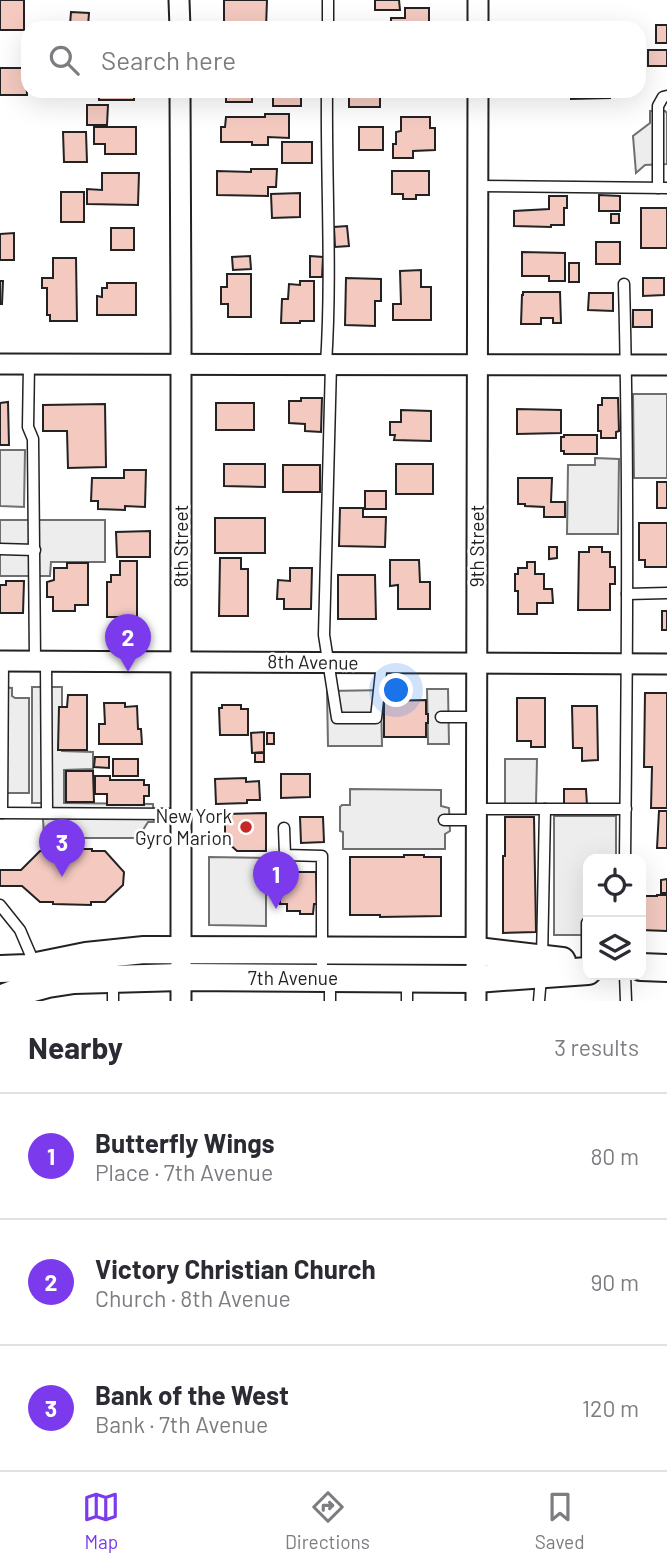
<!DOCTYPE html>
<html lang="en">
<head>
<meta charset="utf-8">
<style>
  :root { --surface:#fff; --page:#f2f2f3; --text:#2b2b33; --muted:#7c7c81; --line:#e1e1e2; --accent:#7c3aed }
  body { margin:0; font-family:Barlow,sans-serif; background:var(--page); color:var(--text) }
  .controls { position:absolute; right:21px; bottom:21px; display:grid; overflow:hidden; border-radius:14px; box-shadow:0 7px 28px #0002 }
  .controls button { width:63px; height:63px; display:grid; place-items:center; padding:0; border:0; border-bottom:2px solid var(--line); background:var(--surface); color:var(--text); font:35px sans-serif }
  .you { position:absolute; left:397px; top:691px; width:24px; height:24px; margin:-18px; border:5px solid #fff; border-radius:50%; background:#1a73e8; box-shadow:0 0 0 10px #1a73e833 }
  .badge { display:grid; place-items:center; width:46px; height:46px; border-radius:50%; background:var(--accent); color:#fff; font-size:23px; font-weight:700 }
  .pin { position:absolute; translate:-50% -58px; filter:drop-shadow(0 2px 4px #0008) }
  .pin::after { content:''; position:absolute; top:37px; width:24px; height:21px; background:inherit; clip-path:polygon(0 0,100% 0,50% 100%) }
  .list { margin:0; padding:0; list-style:none }
  h2 { display:flex; justify-content:space-between; align-items:center; height:91px; margin:0; padding:0 28px; font-size:30px }
  h2 small { font-size:23px; font-weight:400; color:var(--muted) }
  .list li { display:grid; grid-template-columns:46px 1fr auto; gap:21px; align-items:center; box-sizing:border-box; height:126px; padding:0 28px; border-top:2px solid var(--line) }
  .list b { display:block; font-size:26px; white-space:nowrap }
  .list p { margin:0; font-size:23px; white-space:nowrap; color:var(--muted) }
  .list em { font-size:23px; font-style:normal; color:var(--muted) }
  .icon { flex:none; width:38px; height:38px; fill:none; stroke:currentColor; stroke-width:2; stroke-linecap:round; stroke-linejoin:round }
  .map { position:relative; flex:none; width:667px; height:1001px; overflow:hidden }
  .search { position:absolute; background:var(--surface); box-shadow:0 7px 28px #0002; left:21px; right:21px; top:21px; height:77px; display:flex; align-items:center; gap:18px; box-sizing:border-box; padding:0 24px; border-radius:21px; color:var(--muted); font-size:26px }
  .sheet { height:469px; background:var(--surface) }
  nav { display:flex; justify-content:space-around; align-items:center; box-sizing:border-box; height:98px; border-top:2px solid var(--line); background:var(--surface); font-size:19px; color:var(--muted) }
  nav a { display:grid; justify-items:center; gap:4px }
  nav .on { color:var(--accent) }
  .map>svg:first-child { display:block }
  .parking { fill:#ededed; stroke:#6f6f6f; stroke-width:2 }
  .building { fill:#f3c9c0; stroke:#222; stroke-width:2 }
  .lines { fill:none; stroke-linecap:round; stroke-linejoin:round }
  .service-casing { stroke:#222; stroke-width:13 }
  .minor-casing { stroke:#222; stroke-width:23 }
  .secondary-casing { stroke:#222; stroke-width:30 }
  .service { stroke:#fff; stroke-width:10 }
  .minor { stroke:#fff; stroke-width:19 }
  .secondary { stroke:#fff; stroke-width:26 }
  .poi-dot { fill:#c62828; stroke:#fff; stroke-width:2.5 }
  .labels { text-anchor:middle; stroke-width:5; stroke-linejoin:round; paint-order:stroke }
  .street-label { font-size:19px; fill:#222; stroke:#fff }
  .poi-label { font-size:19px; fill:#222; stroke:#fff; text-anchor:end }
</style>
</head>
<body>
<div class="map">
<svg width="667" height="1001" viewBox="0 0 667 1001">
  <rect width="100%" height="100%" fill="#fff"/>
  <g class="parking">
    <polygon points="650,111 665,111 667,113 667,164 645,165 636,173 633,136 650,123"/>
    <polygon points="633,394 667,394 667,478 634,478"/>
    <polygon points="0,450 25,450 24,507 0,506"/>
    <polygon points="595,458 619,459 618,534 567,534 568,465 595,465"/>
    <polygon points="0,520 105,520 105,562 51,562 50,576 0,576"/>
    <polygon points="0,687 12,688 12,696 15,698 29,698 29,793 0,793"/>
    <polygon points="32,687 62,687 62,751 93,752 93,769 64,770 64,803 153,804 154,822 148,822 138,838 47,838 44,835 42,803 32,803"/>
    <polygon points="427,689 448,689 449,744 428,744"/>
    <polygon points="388,690 389,697 381,698 382,746 328,746 327,691"/>
    <polygon points="505,759 537,759 536,805 505,804"/>
    <polygon points="350,789 441,790 441,806 449,808 450,831 445,834 445,849 343,849 343,832 340,831 340,807 342,805 350,805"/>
    <polygon points="554,816 616,816 616,859 588,859 588,935 554,935"/>
    <polygon points="209,857 266,858 266,926 209,925"/>
  </g>
  <g class="building">
    <rect x="0" y="0" width="24" height="30"/>
    <polygon points="224,0 267,0 266,28 252,28 252,25 224,25"/>
    <polygon points="375,0 399,0 400,10 375,10"/>
    <polygon points="405,8 429,8 429,28 391,28 391,18 405,18"/>
    <polygon points="71,12 89,13 88,26 70,25"/>
    <polygon points="106,23 143,24 143,28 94,28 94,26 106,27"/>
    <polygon points="305,24 305,28 283,28 283,25"/>
    <rect x="656" y="25" width="11" height="18"/>
    <rect x="648" y="50" width="19" height="16"/>
    <polygon points="0,68 26,68 27,95 0,95"/>
    <polygon points="99,91 141,91 141,96 134,96 134,100 99,100"/>
    <rect x="226" y="91" width="26" height="11"/>
    <rect x="273" y="91" width="28" height="15"/>
    <rect x="349" y="91" width="31" height="16"/>
    <polygon points="395,91 431,91 431,93 395,92"/>
    <polygon points="571,91 610,91 610,98 571,99"/>
    <polygon points="87,105 108,105 107,125 87,125"/>
    <polygon points="265,114 289,114 289,138 268,137 268,145 252,145 252,142 221,142 221,127 225,127 226,117 265,117"/>
    <polygon points="401,117 430,117 430,128 435,128 435,150 413,151 413,158 393,158 393,144 396,144 396,132 401,131"/>
    <polygon points="94,127 136,127 136,154 105,154 105,144 94,144"/>
    <rect x="359" y="127" width="24" height="23"/>
    <polygon points="63,132 86,132 87,162 64,162"/>
    <rect x="282" y="142" width="30" height="21"/>
    <polygon points="251,169 277,169 276,187 268,187 268,196 217,195 217,171 251,172"/>
    <polygon points="392,171 429,171 429,195 416,195 416,199 403,199 403,194 392,194"/>
    <polygon points="102,173 139,173 138,205 87,204 87,189 102,190"/>
    <rect x="61" y="192" width="23" height="30"/>
    <polygon points="300,193 300,217 272,218 271,194"/>
    <polygon points="599,195 620,196 620,211 599,211"/>
    <polygon points="549,196 567,196 567,208 564,208 564,225 551,225 551,227 514,226 514,211 549,209"/>
    <rect x="641" y="208" width="26" height="40"/>
    <rect x="611" y="214" width="8" height="9"/>
    <polygon points="347,226 349,246 335,247 334,227"/>
    <rect x="111" y="228" width="23" height="22"/>
    <polygon points="14,233 14,260 0,260 0,234"/>
    <rect x="596" y="242" width="24" height="22"/>
    <polygon points="522,252 565,253 565,281 549,281 549,276 522,276"/>
    <polygon points="250,256 251,269 233,270 232,257"/>
    <polygon points="310,256 323,257 322,277 310,277"/>
    <polygon points="53,258 76,258 77,321 50,321 50,315 47,315 47,288 42,288 42,278 53,278"/>
    <rect x="569" y="263" width="10" height="19"/>
    <polygon points="421,270 421,287 431,287 431,320 393,320 393,304 401,304 400,271"/>
    <polygon points="227,274 251,274 251,317 228,317 228,304 221,304 221,287 227,287"/>
    <polygon points="346,278 381,279 381,301 375,301 375,326 345,325"/>
    <polygon points="643,278 664,278 664,295 643,296"/>
    <polygon points="0,281 3,281 2,304 0,304"/>
    <polygon points="300,281 314,281 314,321 300,321 300,323 281,323 282,299 288,299 289,284 300,285"/>
    <polygon points="107,283 136,283 136,315 97,315 97,296 102,297 102,288 107,288"/>
    <polygon points="523,292 560,292 561,323 553,323 553,318 541,318 541,324 521,324 522,295 523,295"/>
    <polygon points="589,293 613,293 613,311 588,310"/>
    <rect x="633" y="310" width="19" height="17"/>
    <polygon points="301,398 322,398 321,432 305,431 305,424 289,423 289,401 301,401"/>
    <polygon points="602,398 618,398 619,431 616,432 616,438 601,438 601,431 598,431 598,405 602,405"/>
    <polygon points="8,402 9,445 0,445 0,403"/>
    <rect x="216" y="403" width="38" height="27"/>
    <polygon points="105,404 106,467 68,468 67,431 43,431 43,405"/>
    <polygon points="517,409 561,410 561,433 517,434"/>
    <polygon points="401,410 431,411 431,441 394,440 395,435 390,435 390,422 401,422"/>
    <polygon points="564,435 597,435 597,454 564,454 564,451 561,451 561,437 564,437"/>
    <polygon points="224,464 265,464 265,487 224,486"/>
    <rect x="396" y="464" width="37" height="30"/>
    <rect x="283" y="465" width="37" height="27"/>
    <polygon points="124,470 146,470 145,507 125,506 125,510 98,509 98,501 91,501 92,478 124,478"/>
    <polygon points="518,478 552,478 551,502 565,502 565,517 544,517 544,507 525,506 525,504 518,504"/>
    <rect x="657" y="482" width="10" height="26"/>
    <rect x="365" y="491" width="21" height="18"/>
    <polygon points="340,508 363,508 363,517 386,517 385,547 339,546"/>
    <rect x="215" y="518" width="50" height="35"/>
    <polygon points="639,523 667,523 667,567 645,567 645,560 639,560"/>
    <polygon points="150,531 150,557 117,557 116,532"/>
    <polygon points="549,547 557,547 557,558 549,559"/>
    <polygon points="589,547 602,547 602,552 610,552 610,567 615,567 615,584 610,584 610,610 578,610 579,552 589,552"/>
    <polygon points="220,558 241,558 241,569 248,569 248,616 219,616"/>
    <polygon points="390,560 419,560 420,582 430,582 430,609 398,609 398,585 390,586"/>
    <polygon points="120,561 137,561 137,617 107,617 107,582 111,582 111,575 120,575"/>
    <polygon points="527,562 535,562 535,574 544,574 544,589 552,589 553,603 537,603 537,614 518,614 518,591 515,591 515,574 518,574 518,568 527,568"/>
    <polygon points="67,563 88,563 88,605 75,605 75,611 53,611 53,597 47,597 47,582 54,580 54,568 67,568"/>
    <polygon points="290,568 312,568 311,609 284,609 284,599 277,599 278,580 290,581"/>
    <polygon points="338,575 375,575 376,619 338,619"/>
    <polygon points="6,581 24,581 23,613 0,613 0,585 6,585"/>
    <rect x="662" y="611" width="5" height="19"/>
    <polygon points="645,693 667,693 667,808 651,808 652,767 644,767"/>
    <polygon points="68,695 87,695 87,750 58,750 59,707 67,707"/>
    <polygon points="517,698 545,698 545,747 531,747 531,741 517,741"/>
    <polygon points="426,700 426,714 428,714 428,723 426,723 426,737 384,737 384,701"/>
    <polygon points="104,703 125,703 125,707 137,706 138,729 141,729 142,744 99,744 99,724 105,724"/>
    <polygon points="222,705 241,705 241,709 248,709 248,735 220,735 219,708 222,708"/>
    <polygon points="572,706 597,706 598,760 582,761 582,748 573,748"/>
    <polygon points="264,732 264,752 252,753 251,733"/>
    <rect x="267" y="733" width="7" height="11"/>
    <rect x="255" y="753" width="9" height="9"/>
    <polygon points="95,757 109,757 109,768 94,767"/>
    <rect x="113" y="759" width="25" height="17"/>
    <polygon points="66,771 93,771 94,802 66,802"/>
    <polygon points="281,774 310,774 310,797 281,798"/>
    <polygon points="95,776 110,776 110,780 144,780 144,785 149,785 149,796 144,796 144,805 107,805 107,794 95,794"/>
    <polygon points="246,778 246,782 259,781 260,800 247,800 247,803 216,804 215,779"/>
    <polygon points="564,789 586,789 587,805 564,806"/>
    <polygon points="659,811 667,811 667,848 657,848"/>
    <polygon points="266,813 266,851 237,851 225,840 225,814"/>
    <polygon points="300,817 323,817 324,842 301,843"/>
    <polygon points="505,817 534,817 536,932 503,933 503,856 505,856"/>
    <polygon points="53,849 92,849 92,851 105,851 124,872 123,885 105,902 91,902 91,905 53,904 53,902 40,902 22,886 0,886 0,870 21,870 40,851 53,851"/>
    <polygon points="404,855 424,855 424,857 441,857 441,916 380,917 380,915 350,915 350,857 404,857"/>
    <polygon points="280,872 316,872 317,904 314,904 313,914 300,914 300,911 287,911 287,904 280,904"/>
    <polygon points="667,879 667,893 661,893 661,880"/>
    <polygon points="657,895 667,895 667,931 641,930 641,896 657,896"/>
  </g>
  <g class="lines">
    <g class="service-casing">
      <g id="service">
        <polyline points="328,0 328,28"/>
        <polyline points="478,186 667,188"/>
        <polyline points="658,188 658,106 663,97 667,96"/>
        <path d="M624 284C629 476 627 668 625 859"/>
        <polyline points="29,364 28,427 33,439 35,661"/>
        <path d="M326 364C332 273 326 182 327 91"/>
        <polyline points="331,364 324,635 337,718 376,718 382,663"/>
        <polyline points="0,549 35,550"/>
        <polyline points="627,594 667,593"/>
        <polyline points="46,661 47,813"/>
        <polyline points="441,717 477,717"/>
        <polyline points="477,809 626,809"/>
        <polyline points="0,813 181,814"/>
        <polyline points="2,813 3,661"/>
        <polyline points="444,820 477,820"/>
        <polyline points="284,828 285,855 322,856 322,978"/>
        <polyline points="0,905 20,930 35,965"/>
        <polyline points="587,923 587,970"/>
        <polyline points="542,959 545,809"/>
        <polyline points="625,975 626,1001"/>
        <polyline points="330,979 330,1001"/>
        <polyline points="407,979 407,1001"/>
        <polyline points="113,1001 113,979"/>
        <polyline points="539,1001 541,977"/>
      </g>
    </g>
    <g class="minor-casing">
      <g id="minor">
        <polyline points="179,0 180,28"/>
        <polyline points="478,28 478,0"/>
        <polyline points="180,91 181,328 181,1001"/>
        <polyline points="0,364 667,365"/>
        <polyline points="0,661 667,664"/>
        <polyline points="476,1001 478,91"/>
      </g>
    </g>
    <g class="secondary-casing">
      <g id="secondary">
        <polyline points="641,967 667,968"/>
        <polyline points="0,969 27,968 86,956 144,950 477,951 562,961"/>
        <polyline points="0,999 18,992 48,984 74,980 181,977 476,979 588,971"/>
      </g>
    </g>
    <use href="#service" class="service"/>
    <use href="#minor" class="minor"/>
    <use href="#secondary" class="secondary"/>
  </g>
  <circle class="poi-dot" cx="246" cy="827" r="7"/>
  <g class="labels">
    <g class="street-label">
      <text transform="translate(181 546) rotate(-90)" y="7">8th Street</text>
      <text transform="translate(477 546) rotate(-90)" y="7">9th Street</text>
      <text transform="translate(313 662) rotate(1)" y="7">8th Avenue</text>
      <text x="293" y="985">7th Avenue</text>
    </g>
    <g class="poi-label">
      <text x="232" y="823">New York<tspan x="232" dy="22">Gyro Marion</tspan></text>
    </g>
  </g>
</svg>
<div class="controls">
<button><svg class="icon" aria-label="locate" viewBox="0 0 24 24"><circle cx="12" cy="12" r="6"/><path d="M12 2v4M12 18v4M2 12h4M18 12h4"/></svg></button>
<button><svg class="icon" aria-label="layers" viewBox="0 0 24 24"><path d="M12 4l9 5-9 5-9-5zM3 14l9 5 9-5"/></svg></button>
</div>
<div class="you"></div>
<div class="pin badge" style="left:276px;top:909px">1</div>
<div class="pin badge" style="left:128px;top:672px">2</div>
<div class="pin badge" style="left:62px;top:877px">3</div>
<div class="search"><svg class="icon" aria-label="search" viewBox="0 0 24 24"><circle cx="10" cy="10" r="6"/><path d="M15 15l6 6"/></svg>Search here</div>
</div>
<section class="sheet">
<h2>Nearby<small>3 results</small></h2>
<ul class="list">
<li><span class="badge">1</span><div><b>Butterfly Wings</b><p>Place · 7th Avenue</p></div><em>80 m</em></li>
<li><span class="badge">2</span><div><b>Victory Christian Church</b><p>Church · 8th Avenue</p></div><em>90 m</em></li>
<li><span class="badge">3</span><div><b>Bank of the West</b><p>Bank · 7th Avenue</p></div><em>120 m</em></li>
</ul>
</section>
<nav>
<a class="on"><svg class="icon" aria-label="map" viewBox="0 0 24 24"><path d="M3 6l6-2 6 2 6-2v14l-6 2-6-2-6 2zM9 4v14M15 6v14"/></svg>Map</a>
<a><svg class="icon" aria-label="directions" viewBox="0 0 24 24"><path d="M12 3l9 9-9 9-9-9zM9 14v-3h6M13 9l2 2-2 2"/></svg>Directions</a>
<a><svg class="icon" aria-label="saved" viewBox="0 0 24 24"><path d="M7 4h10v16l-5-4-5 4z"/></svg>Saved</a>
</nav>
</body>
</html>
